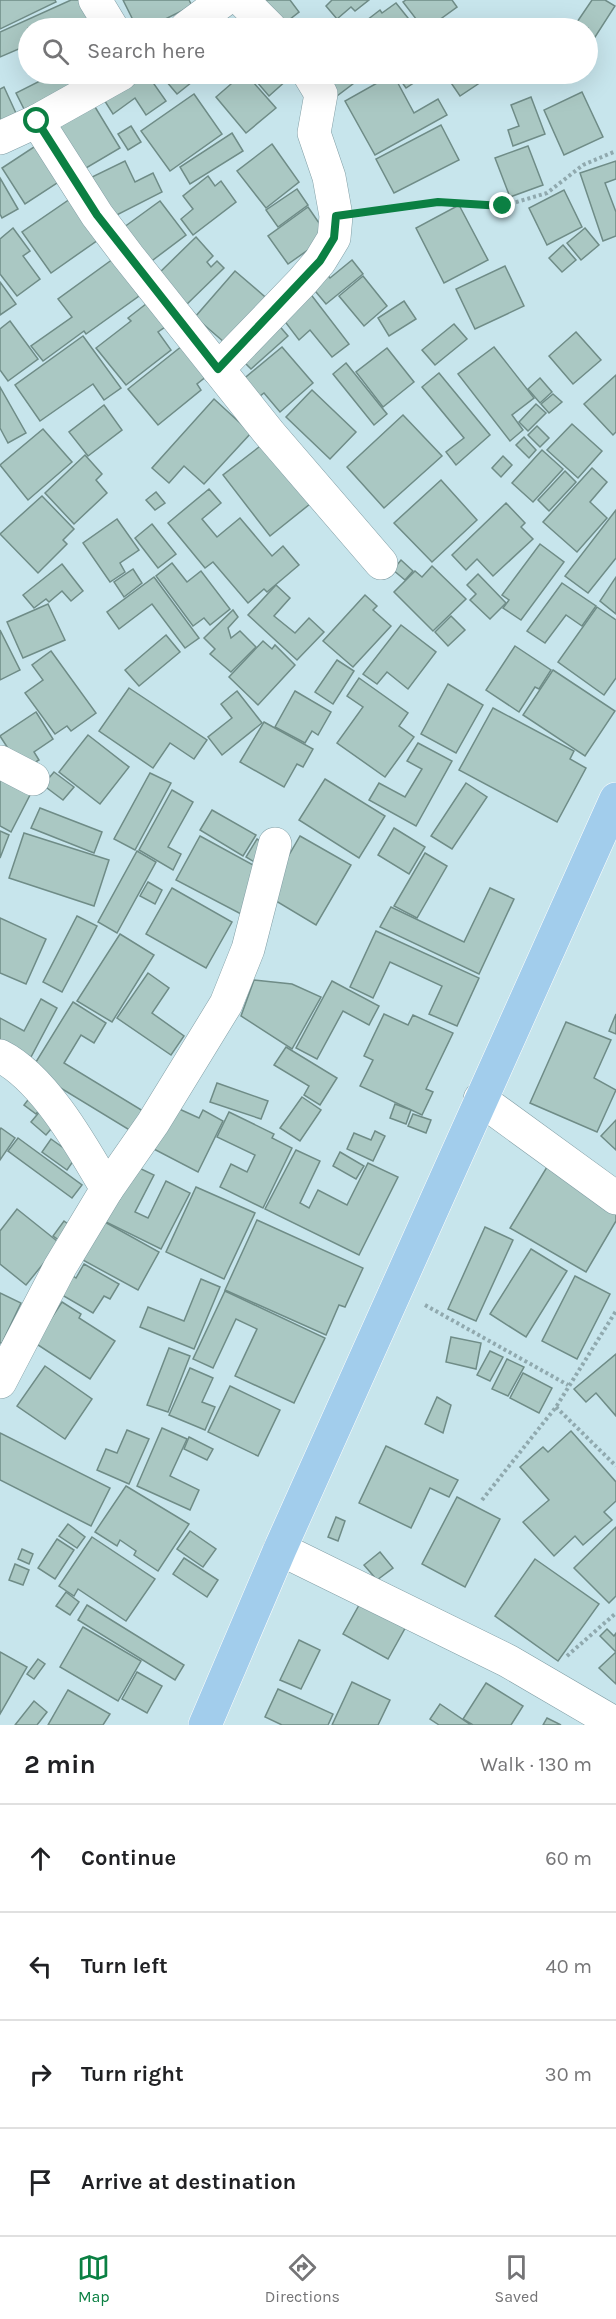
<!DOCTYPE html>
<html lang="en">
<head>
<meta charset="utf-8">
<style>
  :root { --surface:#fff; --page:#f6f6f6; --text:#202124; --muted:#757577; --line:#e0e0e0; --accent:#0b8043 }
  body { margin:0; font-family:Karla,sans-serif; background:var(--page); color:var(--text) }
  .stop { position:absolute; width:18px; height:18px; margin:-14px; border:4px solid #0b8043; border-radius:50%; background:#fff }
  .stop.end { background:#0b8043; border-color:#fff; box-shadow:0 2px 6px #0008 }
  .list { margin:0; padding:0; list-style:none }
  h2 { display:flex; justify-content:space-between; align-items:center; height:78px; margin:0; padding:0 24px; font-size:26px }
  h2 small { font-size:20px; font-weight:400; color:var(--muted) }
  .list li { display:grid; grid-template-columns:39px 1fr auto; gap:18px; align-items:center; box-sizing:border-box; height:108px; padding:0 24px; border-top:2px solid var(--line) }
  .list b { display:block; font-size:22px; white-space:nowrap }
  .list em { font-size:20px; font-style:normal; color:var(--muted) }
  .icon { flex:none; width:33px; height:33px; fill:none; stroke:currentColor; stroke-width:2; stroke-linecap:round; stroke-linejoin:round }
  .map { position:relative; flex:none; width:616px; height:1725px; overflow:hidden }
  .search { position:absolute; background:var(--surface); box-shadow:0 6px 24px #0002; left:18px; right:18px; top:18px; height:66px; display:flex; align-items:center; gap:15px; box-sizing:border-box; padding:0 21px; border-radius:33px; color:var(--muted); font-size:22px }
  .sheet { height:510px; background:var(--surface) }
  nav { display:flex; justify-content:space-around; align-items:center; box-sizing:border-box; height:84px; border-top:2px solid var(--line); background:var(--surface); font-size:16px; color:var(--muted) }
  nav a { display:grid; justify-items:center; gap:3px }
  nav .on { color:var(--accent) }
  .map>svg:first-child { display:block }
  .building { fill:#aac8c3; stroke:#6f8c87; stroke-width:1.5 }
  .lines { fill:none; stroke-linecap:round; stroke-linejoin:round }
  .street-casing { stroke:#819ea5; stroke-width:34 }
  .primary-casing { stroke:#fff; stroke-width:34 }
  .path { stroke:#90a9ae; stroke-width:4; stroke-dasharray:3 3; stroke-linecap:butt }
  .street { stroke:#fff; stroke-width:33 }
  .primary { stroke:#a2cdec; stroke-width:33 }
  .route { stroke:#0b8043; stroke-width:8 }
</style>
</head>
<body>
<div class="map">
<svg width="616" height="1725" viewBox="0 0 616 1725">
  <rect width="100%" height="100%" fill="#c7e5ec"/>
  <g class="building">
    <polygon points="0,0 55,0 56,2 0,29"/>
    <polygon points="71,0 91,0 97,14 83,20 86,28 28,28 28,45 0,57 0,32"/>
    <polygon points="123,0 189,0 192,6 147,28 137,28"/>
    <polygon points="260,0 290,0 299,12 280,27"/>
    <polygon points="332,0 369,0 355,11 351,7 337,19 326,6"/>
    <polygon points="406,0 452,0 457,7 428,28 423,28 403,2"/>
    <polygon points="592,0 605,0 615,6 588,48 588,28 573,28"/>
    <polygon points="396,3 416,28 358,27 380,10 382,13"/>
    <polygon points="478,21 483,28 466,28"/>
    <polygon points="44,74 111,74 27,115 16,93 46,78"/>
    <polygon points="133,74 147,74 166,101 146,115 135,98 113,114 101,95"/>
    <polygon points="172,74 202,74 177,94 166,81"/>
    <polygon points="228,74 246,74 276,108 246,133 216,97 231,84 224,76"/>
    <polygon points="250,74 283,74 288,79 269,96"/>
    <polygon points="313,74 366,74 333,99"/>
    <polygon points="393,74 414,113 438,99 447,115 375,155 345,101"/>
    <polygon points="396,74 413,74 418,80 406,88"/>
    <polygon points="445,74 493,74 460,96"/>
    <polygon points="511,74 530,74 528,79"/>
    <polygon points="4,87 21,124 0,126 0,89"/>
    <polygon points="582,92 603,137 564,155 544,110"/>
    <polygon points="194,94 222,134 170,171 141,131"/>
    <polygon points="89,97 120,148 81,171 54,128"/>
    <polygon points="531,97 545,134 513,146 508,130 519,126 511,105"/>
    <polygon points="441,125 459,160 394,193 376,159"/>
    <polygon points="131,126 141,142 128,150 118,134"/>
    <polygon points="232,133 243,151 190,184 180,167"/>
    <polygon points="272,144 299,182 266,208 237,171"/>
    <polygon points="37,145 68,176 25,204 2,168"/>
    <polygon points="528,146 543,185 510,197 495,158"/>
    <polygon points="125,161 135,182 153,173 162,192 109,219 104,200 92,177"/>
    <polygon points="616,161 616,179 605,183 616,212 616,236 603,241 580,173"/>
    <polygon points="208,176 215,186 221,181 236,202 193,235 181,219 193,209 183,196"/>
    <polygon points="0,178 18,209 2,218 0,214"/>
    <polygon points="297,189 308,205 278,227 266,210"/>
    <polygon points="564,190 582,227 547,245 529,208"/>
    <polygon points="70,199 98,240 51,273 22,232"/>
    <polygon points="160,201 186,235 149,263 120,230"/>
    <polygon points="459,205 488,260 444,283 416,228"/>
    <polygon points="308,207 328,236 288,264 268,236"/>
    <polygon points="13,228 30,251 23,256 40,279 17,296 0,274 0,239"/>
    <polygon points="585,228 599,245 581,260 567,243"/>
    <polygon points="196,237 213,256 207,262 211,267 217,261 224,268 184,307 155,277"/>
    <polygon points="563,245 576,260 562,272 549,258"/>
    <polygon points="113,259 139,296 86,334 84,331 43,361 31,346 72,317 58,299"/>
    <polygon points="352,260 363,274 326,304 306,280 321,267 330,278"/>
    <polygon points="505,266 524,306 475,329 456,289"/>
    <polygon points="235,271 271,302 232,349 195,317"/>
    <polygon points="363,276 387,306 364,326 339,296"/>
    <polygon points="0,282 16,304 0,315"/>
    <polygon points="309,292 349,344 332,357 310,330 299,340 280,315"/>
    <polygon points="404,301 416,319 389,336 378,318"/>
    <polygon points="146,304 165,327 158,332 171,350 126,385 96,348 131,321 128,318"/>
    <polygon points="10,321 38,359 8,381 0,370 0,329"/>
    <polygon points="276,322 288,336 251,369 238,356"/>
    <polygon points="454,324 467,339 435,365 422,350"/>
    <polygon points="576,332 601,360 573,384 549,356"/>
    <polygon points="83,336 121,388 104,400 93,384 40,421 15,385"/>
    <polygon points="187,342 212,372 197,384 201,390 158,425 128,389"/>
    <polygon points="282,347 313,383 280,412 264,393 256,399 241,381"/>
    <polygon points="494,347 534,398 512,415 523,430 510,441 458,374"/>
    <polygon points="387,348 414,382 383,407 356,372"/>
    <polygon points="346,363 387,414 374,425 333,374"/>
    <polygon points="439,373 490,435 456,465 446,452 464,438 422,387"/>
    <polygon points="616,375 616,432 613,435 584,404"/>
    <polygon points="540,378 552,392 540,403 528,389"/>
    <polygon points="0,387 26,433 8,443 0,428"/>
    <polygon points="312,390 356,432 330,459 286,417"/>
    <polygon points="553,394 562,402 549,413 541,404"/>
    <polygon points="214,399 251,433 204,484 184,466 169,483 152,468"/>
    <polygon points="536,404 546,413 528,431 519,422"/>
    <polygon points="104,405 122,430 88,456 69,432"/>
    <polygon points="403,415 442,456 384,508 347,467"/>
    <polygon points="572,424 602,451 578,478 547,450"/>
    <polygon points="537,426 549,438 540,447 528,435"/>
    <polygon points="43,429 72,462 28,500 0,465"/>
    <polygon points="524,437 536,450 529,458 516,445"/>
    <polygon points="268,440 315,500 270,536 223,475"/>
    <polygon points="542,450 563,469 533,502 512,483"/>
    <polygon points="85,455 102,474 96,480 107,493 74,524 45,493"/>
    <polygon points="503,456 512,465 501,477 492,468"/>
    <polygon points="592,468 607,482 590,502 607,518 577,552 543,522"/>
    <polygon points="565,471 576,482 549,511 538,500"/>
    <polygon points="441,480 477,520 432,562 394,523"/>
    <polygon points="209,489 221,503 202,519 217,537 240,518 272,556 283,546 299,565 267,592 264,589 248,603 213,562 205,568 168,523"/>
    <polygon points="156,492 165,503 155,510 146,500"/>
    <polygon points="42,496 74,529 63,540 67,544 38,573 0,534"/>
    <polygon points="506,503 525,523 521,527 533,539 493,576 477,559 466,570 452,555"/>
    <polygon points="616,510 616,558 588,593 565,576"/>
    <polygon points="117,519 139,550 120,563 125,572 110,582 83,543"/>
    <polygon points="152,524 176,554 158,568 135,538"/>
    <polygon points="540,544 564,562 521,620 503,608 509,600 502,595"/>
    <polygon points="401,560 413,571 405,580 393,570"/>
    <polygon points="172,563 187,582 201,571 230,609 210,625 204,618 193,626 156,576"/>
    <polygon points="62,564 83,591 71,601 62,591 49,602 46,599 34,608 23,595"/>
    <polygon points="432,566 466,599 433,631 394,592 415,571 422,577"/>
    <polygon points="133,569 142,583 124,597 114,582"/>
    <polygon points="478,574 506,603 490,619 470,600 476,594 467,585"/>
    <polygon points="154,577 199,638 185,648 152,604 119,629 107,612"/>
    <polygon points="616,577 616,614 600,601"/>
    <polygon points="562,583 596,606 582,626 566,615 545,643 527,631"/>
    <polygon points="276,585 290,598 274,616 295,633 309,618 324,632 297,660 248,615"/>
    <polygon points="365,595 377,606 373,610 391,626 353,667 323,641"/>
    <polygon points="48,604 65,640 23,658 7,622"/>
    <polygon points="597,607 616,620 616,678 604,695 558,662"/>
    <polygon points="233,610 238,617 228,628 231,638 240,631 256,647 231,672 210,654 215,649 204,638"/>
    <polygon points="451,616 465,630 448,646 435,632"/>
    <polygon points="401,625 436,652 408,689 387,672 377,684 363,674"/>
    <polygon points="0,630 20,670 0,680"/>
    <polygon points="166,635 180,652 139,686 125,670"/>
    <polygon points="263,641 272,649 275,645 295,665 258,705 229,677"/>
    <polygon points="515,646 551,670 539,689 535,687 519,712 486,690"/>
    <polygon points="51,651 96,713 71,731 67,726 55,734 25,693 43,680 32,665"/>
    <polygon points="337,660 354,671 333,704 315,692"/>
    <polygon points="553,670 615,711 585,756 523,715"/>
    <polygon points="359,678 408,713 399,726 414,737 385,777 337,743 363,707 347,696"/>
    <polygon points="448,684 483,705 456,753 421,734"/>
    <polygon points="129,688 207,740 194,759 170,743 153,768 99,731"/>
    <polygon points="237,691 262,723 222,755 208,737 232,718 221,704"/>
    <polygon points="295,691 331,712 318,735 312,731 305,743 275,727"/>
    <polygon points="493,708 574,751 570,759 586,768 557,822 459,770"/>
    <polygon points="36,712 53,739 34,752 39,760 22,770 0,736"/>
    <polygon points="264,722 313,749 303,767 297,764 284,787 240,762"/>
    <polygon points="88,735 129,767 100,804 59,772"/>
    <polygon points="418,743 452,761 416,826 369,800 379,783 405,797 422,769 407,761"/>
    <polygon points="54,772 74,787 63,800 43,785"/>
    <polygon points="150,773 171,783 135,850 114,839"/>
    <polygon points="0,777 31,793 11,832 0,826"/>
    <polygon points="325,779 385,816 359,858 299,820"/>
    <polygon points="466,783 487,797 452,849 431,836"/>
    <polygon points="172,790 193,802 168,847 181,854 173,870 139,850"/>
    <polygon points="40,808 102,832 94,853 31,828"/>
    <polygon points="212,810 256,835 243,856 200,830"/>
    <polygon points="394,828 425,847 409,874 378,855"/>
    <polygon points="0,831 9,835 0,858"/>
    <polygon points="24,833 109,860 94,906 9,878"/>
    <polygon points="200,836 264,871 241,914 176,880"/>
    <polygon points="300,836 351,865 316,925 266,895"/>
    <polygon points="257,839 272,848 261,866 246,857"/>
    <polygon points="137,851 156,862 117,933 98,922"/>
    <polygon points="425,853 447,866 417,918 394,906"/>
    <polygon points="148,882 162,890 155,904 140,896"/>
    <polygon points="172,888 232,922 206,968 146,934"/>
    <polygon points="490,888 514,899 479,974 380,927 391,907 464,942"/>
    <polygon points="77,916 97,926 62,992 43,982"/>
    <polygon points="0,918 46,939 26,984 0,973"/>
    <polygon points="376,931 479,978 457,1026 429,1014 442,986 390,962 373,998 350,987"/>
    <polygon points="120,934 154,955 112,1022 77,1001"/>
    <polygon points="148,973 169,988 152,1013 184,1036 171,1055 117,1018"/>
    <polygon points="254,980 292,984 321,997 292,1049 241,1016"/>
    <polygon points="332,981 379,1006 369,1025 343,1011 317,1059 296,1048"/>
    <polygon points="41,999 57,1008 31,1057 0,1042 0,1018 24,1031"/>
    <polygon points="73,1002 106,1023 94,1043 81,1035 64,1063 148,1114 136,1134 31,1070"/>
    <polygon points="384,1014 408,1025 413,1015 453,1033 426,1089 433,1092 422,1115 360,1086 373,1060 364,1056"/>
    <polygon points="616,1014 616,1034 609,1031"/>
    <polygon points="566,1022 611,1040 594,1078 616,1090 597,1132 530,1103"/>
    <polygon points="286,1047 337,1078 320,1105 304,1095 309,1086 274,1065"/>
    <polygon points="217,1083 268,1101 261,1119 210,1102"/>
    <polygon points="31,1096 43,1105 36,1114 24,1105"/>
    <polygon points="302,1097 321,1110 300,1141 280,1128"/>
    <polygon points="395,1104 411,1110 406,1124 390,1118"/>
    <polygon points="177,1108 199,1118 203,1110 223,1121 198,1172 148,1146"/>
    <polygon points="41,1110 56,1123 46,1135 31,1122"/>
    <polygon points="229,1112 274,1134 272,1138 292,1148 263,1208 220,1187 231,1164 247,1172 255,1155 217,1137"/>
    <polygon points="413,1114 431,1120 426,1133 408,1126"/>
    <polygon points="616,1120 616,1150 601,1136"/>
    <polygon points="1,1128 15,1138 0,1160 0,1130"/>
    <polygon points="375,1131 385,1136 373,1161 347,1149 354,1133 371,1140"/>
    <polygon points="18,1138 82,1185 72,1198 8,1151"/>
    <polygon points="51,1139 76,1157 67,1170 42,1152"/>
    <polygon points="296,1150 320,1161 300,1203 309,1208 318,1190 347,1205 368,1163 398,1177 359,1255 265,1209"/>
    <polygon points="340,1152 364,1166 356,1179 333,1166"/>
    <polygon points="135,1166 154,1175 135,1212 148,1218 166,1181 190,1193 161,1249 106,1222"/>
    <polygon points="547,1167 616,1208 616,1221 586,1272 510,1228"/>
    <polygon points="196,1187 255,1213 224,1279 166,1252"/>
    <polygon points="17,1209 67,1249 47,1259 26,1285 0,1264 0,1231"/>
    <polygon points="257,1220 363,1268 345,1307 339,1305 326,1335 225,1290"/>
    <polygon points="64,1221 80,1233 69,1247 53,1236"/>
    <polygon points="103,1221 159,1252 138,1290 81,1259"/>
    <polygon points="485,1227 513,1240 476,1321 448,1309"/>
    <polygon points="531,1249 567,1271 526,1337 490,1314"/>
    <polygon points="84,1264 119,1284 110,1299 104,1296 93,1313 62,1295 73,1276 76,1278"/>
    <polygon points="575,1276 610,1294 577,1359 542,1341"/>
    <polygon points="201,1279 220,1287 194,1349 140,1327 148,1307 184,1321"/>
    <polygon points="225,1291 325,1338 294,1403 235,1376 257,1329 236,1319 213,1368 193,1359"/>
    <polygon points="0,1293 21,1303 2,1343 0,1343"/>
    <polygon points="62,1302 81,1314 79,1318 115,1341 90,1379 35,1343"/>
    <polygon points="451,1337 481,1343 476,1369 446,1362"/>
    <polygon points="169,1348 190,1356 168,1412 147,1405"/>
    <polygon points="490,1351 503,1357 490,1381 477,1375"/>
    <polygon points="616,1354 616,1416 596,1393 586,1402 574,1389"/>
    <polygon points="507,1359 524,1367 508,1396 492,1389"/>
    <polygon points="45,1366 92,1399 65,1439 17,1406"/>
    <polygon points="190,1368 213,1378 202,1402 215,1407 205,1430 169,1415"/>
    <polygon points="523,1373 552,1388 539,1413 510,1398"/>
    <polygon points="230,1386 280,1410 258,1456 208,1432"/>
    <polygon points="437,1397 451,1405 443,1433 425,1424"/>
    <polygon points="162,1428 187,1439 170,1476 199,1490 190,1510 137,1486"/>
    <polygon points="127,1430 149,1439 129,1484 97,1470 106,1449 117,1453"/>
    <polygon points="571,1431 616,1482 616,1501 604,1512 612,1520 583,1545 575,1536 554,1556 523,1522 549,1500 520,1467 543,1447 548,1452"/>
    <polygon points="0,1433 110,1488 91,1526 0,1480"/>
    <polygon points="189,1437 213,1449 207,1460 184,1449"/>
    <polygon points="386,1446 458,1480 449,1497 430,1488 411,1528 359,1503"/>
    <polygon points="126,1486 189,1524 158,1571 134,1555 136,1551 120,1540 117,1546 95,1532"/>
    <polygon points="457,1497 500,1519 465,1587 422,1564"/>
    <polygon points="336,1517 345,1521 338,1541 328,1537"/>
    <polygon points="68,1524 85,1537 77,1548 59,1536"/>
    <polygon points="616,1527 616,1596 609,1603 574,1568"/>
    <polygon points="190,1531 216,1549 203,1567 177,1549"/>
    <polygon points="92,1537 155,1579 126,1621 78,1589 74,1596 59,1586"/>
    <polygon points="57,1539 74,1550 55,1579 38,1568"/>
    <polygon points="22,1549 33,1554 29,1564 18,1559"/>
    <polygon points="380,1552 393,1568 377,1580 364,1565"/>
    <polygon points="184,1558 218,1580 207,1597 173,1574"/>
    <polygon points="535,1559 599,1604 558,1661 495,1616"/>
    <polygon points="15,1564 29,1570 23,1585 9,1580"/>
    <polygon points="66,1592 79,1602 70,1615 56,1606"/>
    <polygon points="363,1598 408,1623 388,1659 343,1634"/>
    <polygon points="87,1605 184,1665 175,1680 78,1620"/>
    <polygon points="83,1627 141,1661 118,1701 60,1667"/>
    <polygon points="607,1629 614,1636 616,1633 616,1684 599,1668 616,1652 600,1636"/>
    <polygon points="299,1640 320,1650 301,1689 280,1680"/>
    <polygon points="0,1652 27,1667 0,1714"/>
    <polygon points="38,1659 45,1664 34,1679 27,1674"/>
    <polygon points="137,1672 162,1686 147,1713 122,1699"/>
    <polygon points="352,1682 390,1700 378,1725 332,1725"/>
    <polygon points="486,1683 523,1706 511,1725 473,1725 463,1719"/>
    <polygon points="278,1689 333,1714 328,1725 282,1725 265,1717"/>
    <polygon points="68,1690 110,1714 103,1725 48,1725"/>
    <polygon points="34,1701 47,1712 37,1725 15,1725"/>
    <polygon points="440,1704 471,1725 439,1725 430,1719"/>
    <polygon points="547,1718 561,1725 543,1725"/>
  </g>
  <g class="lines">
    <g class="street-casing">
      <g id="street">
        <polyline points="95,0 112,28"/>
        <polyline points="242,0 270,28"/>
        <polyline points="186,28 224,0"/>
        <polyline points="37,121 97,215 128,256 270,434 381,563"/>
        <polyline points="0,138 37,121 121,74"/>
        <polyline points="218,369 302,282 320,261 334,238 336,216 329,177 314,133 321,94 309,74"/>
        <polyline points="0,762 33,779"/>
        <path d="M0 1056C44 1078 82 1146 107 1189L60 1267 0 1382"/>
        <polyline points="480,1099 616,1198"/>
        <polyline points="107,1189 153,1123 226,1004 248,949 275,844"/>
        <polyline points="280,1549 508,1661 616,1724"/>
      </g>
    </g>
    <g class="primary-casing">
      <polyline id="primary" points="205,1725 280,1549 616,799"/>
    </g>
    <g class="path">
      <polyline points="367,212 438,203 503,206 547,193 583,165 616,151"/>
      <polyline points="425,1305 568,1385"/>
      <polyline points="556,1407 616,1466"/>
      <polyline points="482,1500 556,1407 616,1311"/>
      <polyline points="567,1656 616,1613"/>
    </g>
    <use href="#street" class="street"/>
    <use href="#primary" class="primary"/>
  </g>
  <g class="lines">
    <polyline class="route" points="37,121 97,215 218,369 320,261 334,238 336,216 438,202 503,206"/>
  </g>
</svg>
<div class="stop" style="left:37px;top:121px"></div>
<div class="stop end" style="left:503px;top:206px"></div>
<div class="search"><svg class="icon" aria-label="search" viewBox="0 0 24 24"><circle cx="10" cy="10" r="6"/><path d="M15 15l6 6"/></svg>Search here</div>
</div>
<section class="sheet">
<h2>2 min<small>Walk · 130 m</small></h2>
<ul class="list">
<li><svg class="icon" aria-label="ahead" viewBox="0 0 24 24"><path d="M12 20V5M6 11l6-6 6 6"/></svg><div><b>Continue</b></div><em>60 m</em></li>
<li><svg class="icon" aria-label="left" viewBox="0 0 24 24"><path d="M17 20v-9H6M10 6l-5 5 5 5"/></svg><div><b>Turn left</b></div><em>40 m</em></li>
<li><svg class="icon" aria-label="right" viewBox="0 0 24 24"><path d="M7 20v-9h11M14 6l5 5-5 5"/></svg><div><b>Turn right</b></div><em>30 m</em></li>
<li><svg class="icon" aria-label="arrive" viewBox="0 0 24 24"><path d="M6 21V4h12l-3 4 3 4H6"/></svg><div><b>Arrive at destination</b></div></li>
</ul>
</section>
<nav>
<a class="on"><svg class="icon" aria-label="map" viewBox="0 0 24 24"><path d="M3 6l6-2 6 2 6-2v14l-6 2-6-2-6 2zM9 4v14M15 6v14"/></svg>Map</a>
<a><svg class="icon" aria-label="directions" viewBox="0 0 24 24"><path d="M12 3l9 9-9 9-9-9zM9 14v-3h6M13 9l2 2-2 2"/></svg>Directions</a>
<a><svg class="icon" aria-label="saved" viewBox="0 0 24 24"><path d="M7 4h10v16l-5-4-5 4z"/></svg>Saved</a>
</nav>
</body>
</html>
